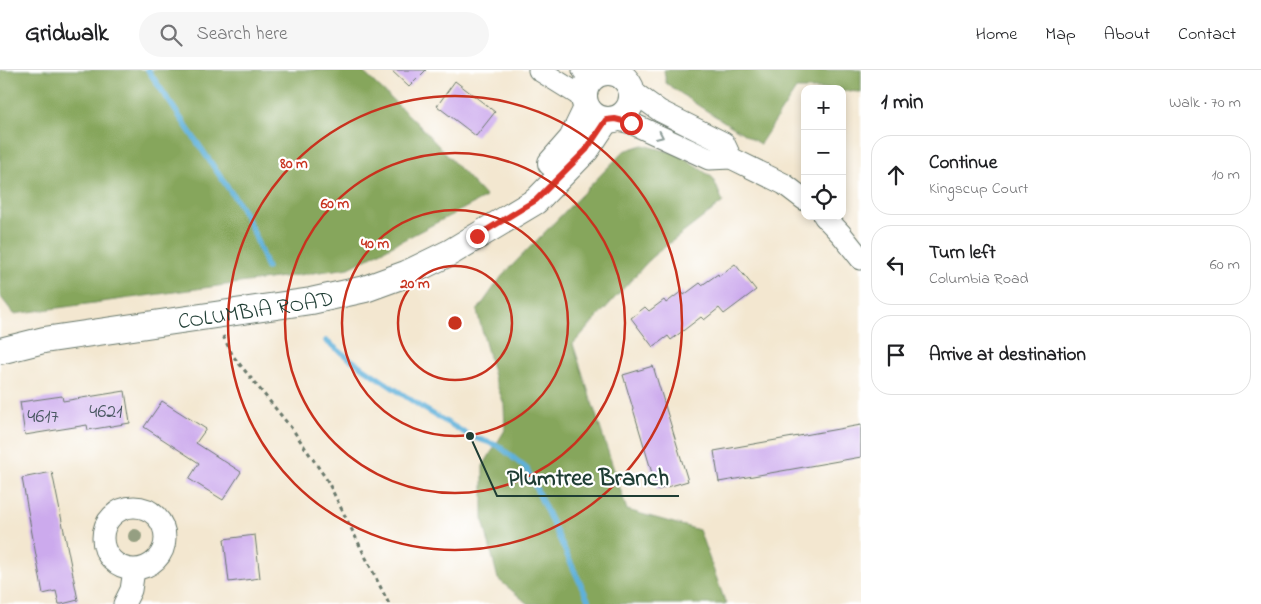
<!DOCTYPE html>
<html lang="en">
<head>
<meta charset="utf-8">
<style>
  :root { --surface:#fff; --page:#f6f6f6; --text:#202124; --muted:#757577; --line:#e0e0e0 }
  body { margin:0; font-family:"Indie Flower",sans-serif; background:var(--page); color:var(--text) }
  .controls { position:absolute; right:15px; top:15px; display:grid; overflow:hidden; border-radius:10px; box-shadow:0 2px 8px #0003 }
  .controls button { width:45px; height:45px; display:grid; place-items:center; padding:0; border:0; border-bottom:1px solid var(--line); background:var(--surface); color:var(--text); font:25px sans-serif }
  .stop { position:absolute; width:15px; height:15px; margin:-11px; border:4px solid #d93025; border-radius:50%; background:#fff }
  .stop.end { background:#d93025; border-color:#fff; box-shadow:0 1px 5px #0008 }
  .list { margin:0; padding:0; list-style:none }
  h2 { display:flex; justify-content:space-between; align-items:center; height:65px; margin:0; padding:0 20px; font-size:21px }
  h2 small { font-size:16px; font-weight:400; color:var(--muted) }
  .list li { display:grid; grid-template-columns:32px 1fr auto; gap:15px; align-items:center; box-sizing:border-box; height:80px; margin:0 10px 10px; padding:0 10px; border:1px solid var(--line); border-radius:20px }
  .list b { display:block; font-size:19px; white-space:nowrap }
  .list p { margin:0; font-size:16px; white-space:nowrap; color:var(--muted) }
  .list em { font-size:16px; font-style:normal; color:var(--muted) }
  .icon { flex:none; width:28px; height:28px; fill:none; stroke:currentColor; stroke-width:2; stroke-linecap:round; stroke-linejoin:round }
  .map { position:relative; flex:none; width:861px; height:534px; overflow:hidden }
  header { display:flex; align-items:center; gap:30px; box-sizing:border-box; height:70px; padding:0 25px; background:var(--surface); border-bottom:1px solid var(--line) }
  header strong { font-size:24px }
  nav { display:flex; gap:28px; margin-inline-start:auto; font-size:18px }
  .search { width:350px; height:45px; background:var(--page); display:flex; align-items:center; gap:12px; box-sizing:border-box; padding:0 18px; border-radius:28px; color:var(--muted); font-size:19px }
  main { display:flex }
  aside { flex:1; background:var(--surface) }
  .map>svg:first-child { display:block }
  .forest { fill:#86a65b; stroke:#527248 }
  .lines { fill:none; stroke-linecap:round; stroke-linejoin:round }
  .stream { stroke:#5eb1da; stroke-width:5.5 }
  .building { fill:#ccaaed }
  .minor-casing { stroke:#69786b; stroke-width:23 }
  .tertiary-casing { stroke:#69786b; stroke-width:28 }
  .path { stroke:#69786b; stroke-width:3; stroke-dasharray:4 4; stroke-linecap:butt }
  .minor { stroke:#fff; stroke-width:21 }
  .tertiary { stroke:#fff; stroke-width:26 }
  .tree { fill:#959f82 }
  .oneway { stroke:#8f9e9a }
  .route { stroke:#d93025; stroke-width:6 }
  .ring { fill:none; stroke:#c8321e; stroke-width:2.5 }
  .labels { text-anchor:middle; stroke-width:4.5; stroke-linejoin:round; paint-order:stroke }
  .number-label { font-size:20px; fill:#4a5862 }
  .street-label { font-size:22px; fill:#1f3d34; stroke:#fff }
  .centre { fill:#c8321e; stroke:#fff; stroke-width:2.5 }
  .ring-label { font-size:15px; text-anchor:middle; font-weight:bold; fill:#c8321e; stroke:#fff; stroke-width:4.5; stroke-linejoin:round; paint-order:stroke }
  .leader { fill:none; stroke:#1f3d34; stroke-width:2 }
  .callout-dot { fill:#1f3d34; stroke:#fff; stroke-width:2 }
  .callout-label { font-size:24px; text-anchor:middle; font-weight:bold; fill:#1f3d34; stroke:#fff; stroke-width:4.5; stroke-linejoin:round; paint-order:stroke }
</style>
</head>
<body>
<header>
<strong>Gridwalk</strong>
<div class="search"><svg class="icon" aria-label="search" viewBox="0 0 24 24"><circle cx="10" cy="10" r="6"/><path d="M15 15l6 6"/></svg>Search here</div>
<nav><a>Home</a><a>Map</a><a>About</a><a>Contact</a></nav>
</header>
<main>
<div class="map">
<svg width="861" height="534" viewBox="0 0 861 534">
  <rect width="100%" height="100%" fill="#fff"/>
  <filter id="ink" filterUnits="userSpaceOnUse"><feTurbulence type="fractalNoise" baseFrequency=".02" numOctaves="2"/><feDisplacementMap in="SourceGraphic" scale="10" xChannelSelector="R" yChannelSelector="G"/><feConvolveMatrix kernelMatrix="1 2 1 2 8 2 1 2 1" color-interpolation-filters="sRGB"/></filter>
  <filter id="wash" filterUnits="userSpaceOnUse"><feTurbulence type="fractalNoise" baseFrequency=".0096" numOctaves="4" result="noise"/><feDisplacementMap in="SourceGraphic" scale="20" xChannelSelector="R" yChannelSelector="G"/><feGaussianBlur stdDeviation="1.12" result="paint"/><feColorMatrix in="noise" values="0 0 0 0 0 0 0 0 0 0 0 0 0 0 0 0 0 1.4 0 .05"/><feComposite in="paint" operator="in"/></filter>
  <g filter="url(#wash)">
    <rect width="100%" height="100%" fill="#f3e7d0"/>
    <g class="forest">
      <polygon points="0,0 361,0 418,54 486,127 349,198 14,244 0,226"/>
      <polygon points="664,0 861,0 861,22 842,21 842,19 796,19 760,74 699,36 666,13"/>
      <polygon points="643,75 679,84 713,108 723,132 653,186 573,274 627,440 699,460 726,534 528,534 498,509 483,450 483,396 505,360 504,334 495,310 477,241 502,206 624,81"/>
    </g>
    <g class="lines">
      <g class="stream">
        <polyline points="148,0 241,137 254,163 267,198"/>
        <polyline points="326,271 347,287 423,338 470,366 499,376 527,399 590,534"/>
      </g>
    </g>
    <g id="blocks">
      <g class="building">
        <polygon points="391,0 426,0 409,17"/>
        <polygon points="455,11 495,42 476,66 437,36"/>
        <polygon points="735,194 756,220 724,244 719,238 704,250 701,247 671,270 668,266 653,277 631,248 645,237 649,241 664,230 666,233 682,221 684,225 700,213 702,215 718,204 719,206"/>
        <polygon points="653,296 688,411 657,420 623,305"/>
        <polygon points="125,321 130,353 88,360 87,355 25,365 20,332 62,326 63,331"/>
        <polygon points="162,331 206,359 196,373 241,402 223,430 189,409 199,393 144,357"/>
        <polygon points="861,355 861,387 719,412 714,381"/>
        <polygon points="52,402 78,530 62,534 59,534 56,521 43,524 22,408"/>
        <polygon points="255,465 260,508 229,512 224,469"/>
      </g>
    </g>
  </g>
  <g filter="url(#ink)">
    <use href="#blocks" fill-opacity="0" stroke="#69786b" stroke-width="1"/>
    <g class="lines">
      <g class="minor-casing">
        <g id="minor">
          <polyline points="539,0 584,28"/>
          <polyline points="583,0 594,6"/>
          <polyline points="632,21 660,41 724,73 731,88"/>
          <polyline points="615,49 631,53 709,89 731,88 784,114 805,130"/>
          <polyline points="824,146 841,164 861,189"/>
          <circle cx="134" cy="468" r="31"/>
          <polyline points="124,534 131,520 134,500"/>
        </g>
      </g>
      <g class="tertiary-casing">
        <g id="tertiary">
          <circle cx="608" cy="26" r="24"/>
          <polyline points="551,93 572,69 587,38"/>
          <path id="s1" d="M0 281 44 270 311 231 365 219 406 204 451 182 536 131 586 80 606 50"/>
        </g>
      </g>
      <polyline class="path" points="223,266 233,286 293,360 327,410 389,534"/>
      <use href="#minor" class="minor"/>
      <use href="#tertiary" class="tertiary"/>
    </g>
    <circle class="tree" cx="135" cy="466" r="7"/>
    <defs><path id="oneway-chevron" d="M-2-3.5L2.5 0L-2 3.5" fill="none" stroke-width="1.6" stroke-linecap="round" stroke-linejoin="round" transform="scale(1.25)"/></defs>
    <use class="oneway" href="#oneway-chevron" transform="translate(660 66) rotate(25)"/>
  </g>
  <g class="lines" filter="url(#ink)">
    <polyline class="route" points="477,166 536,130 586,80 606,50 615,49 631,53"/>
  </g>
  <g class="ring">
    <circle cx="455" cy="253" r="57"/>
    <circle cx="455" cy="253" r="113"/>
    <circle cx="455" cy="253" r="170"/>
    <circle cx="455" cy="253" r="227"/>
  </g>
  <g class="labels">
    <g class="number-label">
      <text x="106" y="347">4621</text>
      <text x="43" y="352">4617</text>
    </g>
    <g class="street-label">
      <text dy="8" stroke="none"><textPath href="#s1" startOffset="259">COLUMBIA ROAD</textPath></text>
    </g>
  </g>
  <circle cx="455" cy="253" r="8" class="centre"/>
  <g class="ring-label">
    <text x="294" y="98">80 m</text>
    <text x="335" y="138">60 m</text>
    <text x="375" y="178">40 m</text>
    <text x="415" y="218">20 m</text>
  </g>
  <path class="leader" d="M470 366L497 426H679"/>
  <circle class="callout-dot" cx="470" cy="366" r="5"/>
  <g class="callout-label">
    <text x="588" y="415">Plumtree Branch</text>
  </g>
</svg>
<div class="controls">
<button>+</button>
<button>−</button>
<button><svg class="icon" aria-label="locate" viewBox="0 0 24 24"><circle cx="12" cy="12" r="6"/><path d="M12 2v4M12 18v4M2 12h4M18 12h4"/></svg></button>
</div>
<div class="stop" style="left:631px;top:53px"></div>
<div class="stop end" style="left:477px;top:166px"></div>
</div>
<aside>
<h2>1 min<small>Walk · 70 m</small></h2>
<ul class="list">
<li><svg class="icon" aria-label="ahead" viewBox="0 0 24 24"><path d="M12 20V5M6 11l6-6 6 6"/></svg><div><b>Continue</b><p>Kingscup Court</p></div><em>10 m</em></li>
<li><svg class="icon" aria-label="left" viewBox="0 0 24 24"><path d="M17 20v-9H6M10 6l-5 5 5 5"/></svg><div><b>Turn left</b><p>Columbia Road</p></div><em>60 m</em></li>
<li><svg class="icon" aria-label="arrive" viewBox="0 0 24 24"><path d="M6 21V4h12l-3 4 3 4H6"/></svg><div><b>Arrive at destination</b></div></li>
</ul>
</aside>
</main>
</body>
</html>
